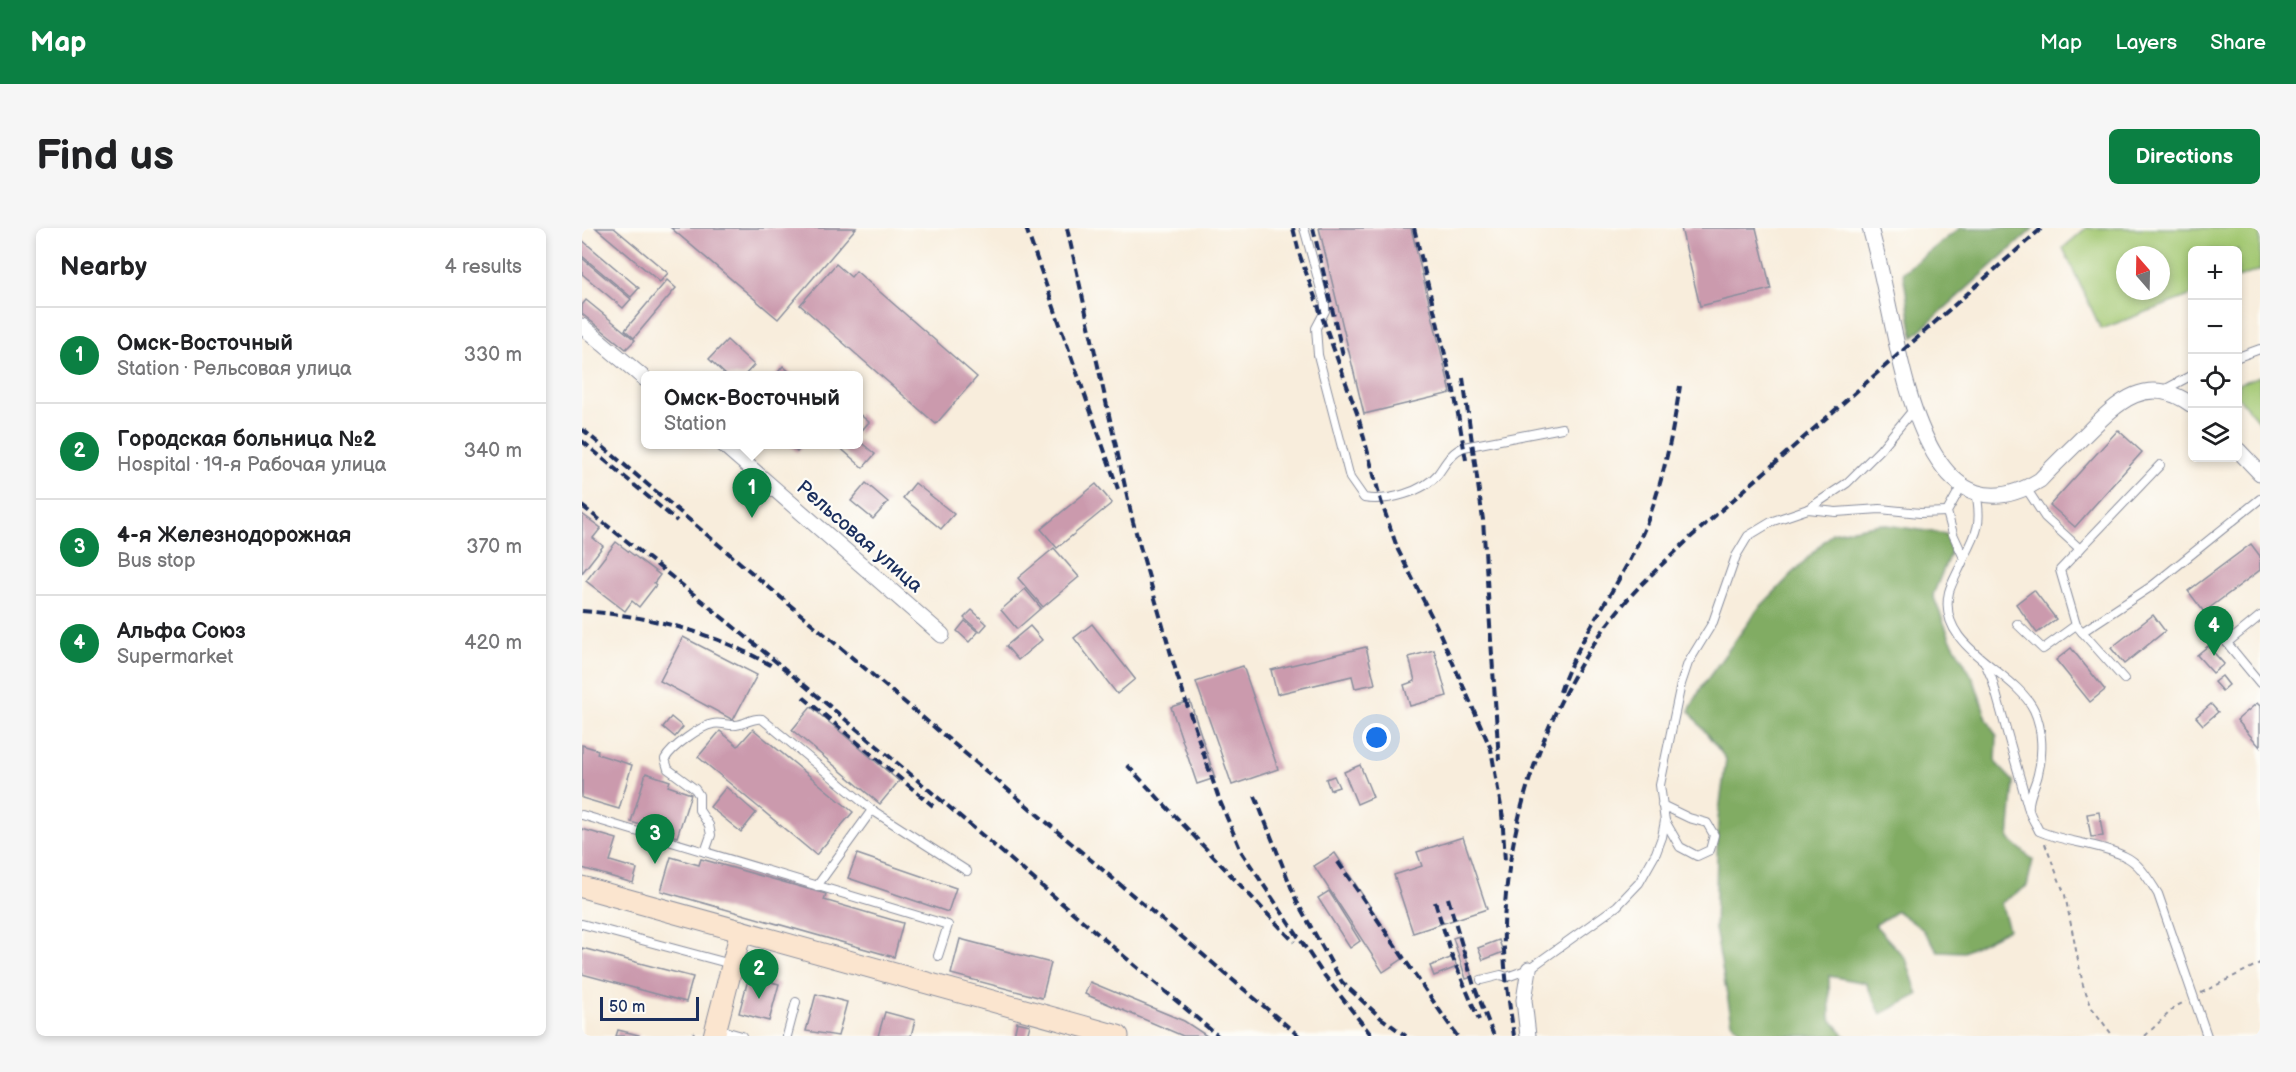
<!DOCTYPE html>
<html lang="en">
<head>
<meta charset="utf-8">
<style>
  :root { --surface:#fff; --page:#f6f6f6; --text:#202124; --muted:#757577; --line:#e0e0e0; --accent:#0b8043 }
  body { margin:0; font-family:"Balsamiq Sans",sans-serif; background:var(--page); color:var(--text) }
  .controls { position:absolute; right:18px; top:18px; display:grid; overflow:hidden; border-radius:9px; box-shadow:0 3px 9px #0003 }
  .controls button { width:54px; height:54px; display:grid; place-items:center; padding:0; border:0; border-bottom:2px solid var(--line); background:var(--surface); color:var(--text); font:30px sans-serif }
  .compass { position:absolute; left:1534px; top:18px; width:54px; height:54px; border-radius:50%; background:var(--surface); box-shadow:0 3px 9px #0003; rotate:340deg }
  .scale { position:absolute; left:18px; bottom:15px; width:99px; box-sizing:border-box; padding-left:6px; border:3px solid #1b2f5e; border-top:0; font-size:16px; line-height:21px; white-space:nowrap; color:#1b2f5e; -webkit-text-stroke:4px #fdfcf7; paint-order:stroke }
  .you { position:absolute; left:795px; top:510px; width:21px; height:21px; margin:-15px; border:4px solid #fff; border-radius:50%; background:#1a73e8; box-shadow:0 0 0 9px #1a73e833 }
  .badge { display:grid; place-items:center; width:39px; height:39px; border-radius:50%; background:var(--accent); color:#fff; font-size:20px; font-weight:700 }
  .pin { position:absolute; translate:-50% -50px; filter:drop-shadow(0 2px 3px #0008) }
  .pin::after { content:''; position:absolute; top:32px; width:21px; height:18px; background:inherit; clip-path:polygon(0 0,100% 0,50% 100%) }
  .popup { position:absolute; left:59px; top:143px; width:222px; height:78px; box-sizing:border-box; display:grid; place-content:center; border-radius:9px; background:var(--surface); filter:drop-shadow(0 2px 4px #0005); font-size:20px; white-space:nowrap; color:var(--muted) }
  .popup b { font-size:22px; color:var(--text) }
  .popup::after { content:''; position:absolute; left:50%; top:100%; margin-left:-12px; border:12px solid transparent; border-top-color:var(--surface) }
  .list { margin:0; padding:0; list-style:none }
  h2 { display:flex; justify-content:space-between; align-items:center; height:78px; margin:0; padding:0 24px; font-size:26px }
  h2 small { font-size:20px; font-weight:400; color:var(--muted) }
  .list li { display:grid; grid-template-columns:39px 1fr auto; gap:18px; align-items:center; box-sizing:border-box; height:96px; padding:0 24px; border-top:2px solid var(--line) }
  .list b { display:block; font-size:22px; white-space:nowrap }
  .list p { margin:0; font-size:20px; white-space:nowrap; color:var(--muted) }
  .list em { font-size:20px; font-style:normal; color:var(--muted) }
  .icon { flex:none; width:33px; height:33px; fill:none; stroke:currentColor; stroke-width:2; stroke-linecap:round; stroke-linejoin:round }
  .map { position:relative; flex:none; width:1678px; height:808px; overflow:hidden; border-radius:9px }
  header { display:flex; align-items:center; gap:36px; box-sizing:border-box; height:84px; padding:0 30px; background:var(--accent); color:#fff }
  header strong { font-size:28px }
  nav { display:flex; gap:33px; margin-inline-start:auto; font-size:21px }
  .intro { display:flex; align-items:center; justify-content:space-between; box-sizing:border-box; height:144px; padding:0 36px }
  h1 { margin:0; font-size:42px }
  .button { padding:15px 27px; border-radius:9px; background:var(--accent); color:#fff; font-size:21px; font-weight:700 }
  main { display:flex; gap:36px; padding:0 36px }
  aside { flex:1; background:var(--surface); border-radius:9px; box-shadow:0 3px 9px #0003 }
  .map>svg:first-child { display:block }
  .green { fill:#a2c771; stroke:#5e7b68; stroke-width:1.5; fill-rule:evenodd }
  .forest { fill:#81ac63; stroke:#4e6e60; stroke-width:1.5 }
  .building { fill:#cb9aad }
  .lines { fill:none; stroke-linecap:round; stroke-linejoin:round }
  .lane-casing { stroke:#8a8e9d; stroke-width:10 }
  .street-casing { stroke:#8a8e9d; stroke-width:17 }
  .secondary-casing { stroke:#8a8e9d; stroke-width:23 }
  .path { stroke:#8a8e9d; stroke-width:2; stroke-dasharray:4.5 4.5; stroke-linecap:butt }
  .lane { stroke:#fff; stroke-width:8 }
  .street { stroke:#fff; stroke-width:15 }
  .secondary { stroke:#fbe5cf; stroke-width:21 }
  .rail { stroke:#1b2f5e; stroke-width:4; stroke-dasharray:9 4.5; stroke-linecap:butt }
  .labels { text-anchor:middle; stroke-width:4.5; stroke-linejoin:round; paint-order:stroke }
  .street-label { font-size:20px; fill:#1b2f5e; stroke:#fdfcf7 }
</style>
</head>
<body>
<header>
<strong>Map</strong>
<nav><a>Map</a><a>Layers</a><a>Share</a></nav>
</header>
<div class="intro"><h1>Find us</h1><a class="button">Directions</a></div>
<main>
<aside>
<h2>Nearby<small>4 results</small></h2>
<ul class="list">
<li><span class="badge">1</span><div><b>Омск-Восточный</b><p>Station · Рельсовая улица</p></div><em>330 m</em></li>
<li><span class="badge">2</span><div><b>Городская больница №2</b><p>Hospital · 19-я Рабочая улица</p></div><em>340 m</em></li>
<li><span class="badge">3</span><div><b>4-я Железнодорожная</b><p>Bus stop</p></div><em>370 m</em></li>
<li><span class="badge">4</span><div><b>Альфа Союз</b><p>Supermarket</p></div><em>420 m</em></li>
</ul>
</aside>
<div class="map">
<svg width="1678" height="808" viewBox="0 0 1678 808">
  <rect width="100%" height="100%" fill="#fdfcf7"/>
  <filter id="ink" filterUnits="userSpaceOnUse"><feTurbulence type="fractalNoise" baseFrequency=".0167" numOctaves="2"/><feDisplacementMap in="SourceGraphic" scale="12" xChannelSelector="R" yChannelSelector="G"/><feConvolveMatrix kernelMatrix="1 2 1 2 8 2 1 2 1" color-interpolation-filters="sRGB"/></filter>
  <filter id="wash" filterUnits="userSpaceOnUse"><feTurbulence type="fractalNoise" baseFrequency=".008" numOctaves="4" result="noise"/><feDisplacementMap in="SourceGraphic" scale="24" xChannelSelector="R" yChannelSelector="G"/><feGaussianBlur stdDeviation="1.35" result="paint"/><feColorMatrix in="noise" values="0 0 0 0 0 0 0 0 0 0 0 0 0 0 0 0 0 1.4 0 .05"/><feComposite in="paint" operator="in"/></filter>
  <g filter="url(#wash)">
    <rect width="100%" height="100%" fill="#f8eddc"/>
    <g class="green">
      <path d="M1504 0H1678V42L1656 50V22H1610V67L1519 101 1481 20ZM1543 27H1579V63H1543Z"/>
      <polygon points="1678,148 1678,195 1656,169 1656,156"/>
    </g>
    <g class="forest">
      <polygon points="1378,0 1452,0 1331,109 1321,44"/>
      <polygon points="1298,296 1364,306 1369,323 1351,367 1368,410 1392,452 1405,491 1415,509 1414,535 1432,554 1427,611 1451,632 1445,658 1419,675 1427,701 1382,724 1356,723 1340,701 1315,683 1293,697 1324,731 1336,767 1299,786 1284,755 1247,748 1248,790 1263,808 1162,808 1150,794 1133,701 1136,591 1144,531 1107,483 1119,460 1176,381 1250,305"/>
    </g>
    <g id="blocks">
      <g class="building">
        <polygon points="14,0 32,0 86,45 78,54"/>
        <polygon points="89,0 274,0 196,91"/>
        <polygon points="737,0 829,0 869,165 782,186"/>
        <polygon points="1099,0 1174,0 1189,61 1118,78"/>
        <polygon points="0,12 57,60 49,69 0,28"/>
        <polygon points="0,30 49,71 41,80 0,46"/>
        <polygon points="254,36 269,49 274,43 395,149 354,196 218,77"/>
        <polygon points="85,52 94,60 52,110 43,102"/>
        <polygon points="4,72 53,112 44,121 0,86 0,77"/>
        <polygon points="145,112 172,137 162,148 145,148 127,131"/>
        <polygon points="201,138 212,148 193,148"/>
        <polygon points="276,185 287,194 276,207"/>
        <polygon points="1536,202 1560,224 1493,299 1468,277"/>
        <polygon points="276,212 293,226 281,240 254,216 276,216"/>
        <polygon points="206,216 222,216 215,224"/>
        <polygon points="284,255 306,274 291,291 269,273"/>
        <polygon points="333,255 372,286 359,301 321,270"/>
        <polygon points="514,256 530,275 475,320 459,301"/>
        <polygon points="0,286 19,300 11,310 21,318 0,345"/>
        <polygon points="34,314 78,347 72,355 74,357 57,379 50,373 43,383 4,353"/>
        <polygon points="1669,316 1678,328 1678,342 1622,384 1606,363"/>
        <polygon points="472,320 497,349 461,379 436,350"/>
        <polygon points="443,361 459,380 435,401 419,382"/>
        <polygon points="1452,362 1474,391 1455,405 1434,376"/>
        <polygon points="390,382 405,396 398,404 382,390"/>
        <polygon points="1571,387 1583,403 1542,436 1529,420"/>
        <polygon points="383,393 396,404 387,414 375,403"/>
        <polygon points="510,396 553,451 535,466 492,410"/>
        <polygon points="448,398 460,412 436,432 424,418"/>
        <polygon points="101,409 175,447 151,492 78,453"/>
        <polygon points="1626,418 1642,436 1631,445 1615,427"/>
        <polygon points="784,419 793,456 773,460 770,448 695,466 689,442"/>
        <polygon points="1489,420 1523,462 1508,474 1474,432"/>
        <polygon points="852,422 865,468 828,478 822,457 833,453 827,429"/>
        <polygon points="661,438 696,541 650,557 614,454"/>
        <polygon points="1640,448 1647,457 1640,463 1632,454"/>
        <polygon points="608,473 633,550 615,556 589,479"/>
        <polygon points="1675,475 1678,478 1678,519 1655,492"/>
        <polygon points="1629,476 1636,484 1621,497 1614,489"/>
        <polygon points="229,479 317,553 298,576 210,502"/>
        <polygon points="89,489 101,499 93,509 81,499"/>
        <polygon points="171,501 271,584 234,627 116,529 138,503 156,518"/>
        <polygon points="0,517 16,522 15,526 50,537 37,581 0,570"/>
        <polygon points="778,537 791,569 775,576 762,544"/>
        <polygon points="64,545 88,553 86,558 109,566 95,609 49,594"/>
        <polygon points="752,548 757,559 748,562 744,551"/>
        <polygon points="144,559 174,585 159,604 128,579"/>
        <polygon points="1517,584 1521,608 1509,609 1505,586"/>
        <polygon points="0,601 35,611 28,633 55,641 51,655 0,640"/>
        <polygon points="881,609 905,681 831,705 812,647 840,638 835,624"/>
        <polygon points="753,625 822,730 801,744 732,638"/>
        <polygon points="275,626 374,660 366,684 266,650"/>
        <polygon points="89,629 117,637 119,631 244,666 242,672 321,695 312,729 79,663"/>
        <polygon points="747,663 778,713 768,720 736,670"/>
        <polygon points="877,708 890,749 884,751 871,710"/>
        <polygon points="378,711 469,735 460,770 369,746"/>
        <polygon points="917,712 921,724 901,732 896,720"/>
        <polygon points="0,720 111,749 104,774 0,746"/>
        <polygon points="871,729 875,739 852,748 848,738"/>
        <polygon points="167,748 197,756 187,793 157,785"/>
        <polygon points="508,754 602,793 625,808 601,808 503,766"/>
        <polygon points="234,766 265,774 256,808 224,803"/>
        <polygon points="303,784 333,792 329,808 296,808"/>
        <polygon points="435,794 448,797 445,808 432,808"/>
        <polygon points="36,802 57,807 57,808 34,808"/>
      </g>
    </g>
  </g>
  <g filter="url(#ink)">
    <use href="#blocks" fill-opacity="0" stroke="#8a8e9d" stroke-width="1.5"/>
    <g class="lines">
      <g class="lane-casing">
        <g id="lane">
          <path d="M722 0 743 76V83L734 100 736 127 768 250 782 270C805 274 841 264 856 246 864 235 869 224 882 219L980 200"/>
          <polyline points="1656,129 1678,121"/>
          <polyline points="1582,162 1610,147"/>
          <path d="M1379 259 1365 284 1371 306 1382 330C1378 341 1370 353 1367 364 1354 421 1432 441 1452 482 1461 501 1461 527 1456 546 1454 557 1445 570 1447 582 1448 588 1454 596 1457 603 1484 615 1516 615 1542 628 1558 635 1567 652 1576 666L1625 808"/>
          <polyline points="1444,260 1463,289 1498,321"/>
          <polyline points="1226,281 1265,255 1298,222 1331,182"/>
          <path d="M1382 330C1396 304 1400 294 1394 264"/>
          <polyline points="1678,388 1645,415 1678,455"/>
          <polyline points="1435,396 1461,421 1494,397"/>
          <polyline points="1500,404 1570,358 1678,271"/>
          <polyline points="1403,435 1410,451 1446,579"/>
          <polyline points="1542,451 1494,397 1478,342 1578,237"/>
          <polyline points="1080,577 1107,590 1125,595 1132,607 1128,622 1115,628 1098,619 1083,593"/>
          <polyline points="0,587 366,697 356,728"/>
          <path d="M123 624 129 607 127 597 117 582V567L113 561 86 541 83 531C89 520 118 498 131 496 138 494 146 498 154 497 164 496 171 489 180 491L290 582 385 643"/>
          <polyline points="235,658 290,582"/>
          <polyline points="0,696 149,736"/>
          <polyline points="899,752 919,747 925,749 947,741 1035,678 1057,655 1074,625 1080,609 1083,593 1078,557 1099,456 1106,435 1131,394 1154,328 1166,308 1191,293 1226,281 1254,284 1298,281 1338,285 1365,284"/>
          <polyline points="135,801 160,808"/>
          <polyline points="205,808 214,774"/>
        </g>
      </g>
      <g class="street-casing">
        <g id="street">
          <path d="M1288 0C1296 28 1302 56 1308 85 1323 154 1351 318 1458 252 1473 236 1489 221 1504 206 1537 173 1565 145 1610 177"/>
          <polyline points="0,98 63,151"/>
          <polyline points="141,216 360,407"/>
          <polyline points="1656,222 1678,245"/>
          <polyline points="946,808 942,772 947,741"/>
        </g>
      </g>
      <g class="secondary-casing">
        <g id="secondary">
          <polyline points="0,659 536,808"/>
          <polyline points="132,808 159,703"/>
        </g>
      </g>
      <g class="path">
        <polyline points="1463,616 1483,667 1501,757 1510,780 1531,808"/>
        <polyline points="1619,765 1678,735"/>
        <polyline points="111,808 112,802"/>
        <polyline points="1563,808 1593,779 1604,773"/>
      </g>
      <use href="#lane" class="lane"/>
      <use href="#street" class="street"/>
      <use href="#secondary" class="secondary"/>
      <g class="rail">
        <polyline points="444,0 536,261"/>
        <polyline points="485,0 551,294 595,447 637,571 659,623 739,743 790,808"/>
        <polyline points="711,0 718,28 776,188 799,273 816,322 855,399 909,521 921,590"/>
        <polyline points="731,0 761,127"/>
        <polyline points="832,0 872,163 884,232"/>
        <polyline points="881,150 901,292 917,532"/>
        <polyline points="0,201 717,808"/>
        <polyline points="0,213 95,293"/>
        <path d="M0 278C218 447 425 630 636 808"/>
        <path d="M0 383C70 388 131 404 192 439"/>
        <path d="M978 464C996 410 1033 365 1057 313 1079 266 1090 209 1098 158"/>
        <polyline points="221,469 351,578"/>
        <polyline points="545,537 712,714"/>
        <polyline points="673,568 715,674 760,754 799,790 824,808"/>
        <polyline points="920,583 923,634"/>
        <polyline points="756,634 875,808"/>
        <polyline points="866,670 892,758 912,808"/>
        <polyline points="853,674 870,728 897,792"/>
        <path d="M932 808C928 780 923 750 922 722 919 608 961 479 1031 389 1054 359 1083 334 1110 308L1460 0"/>
      </g>
    </g>
  </g>
  <g class="labels">
    <g class="street-label">
      <text transform="translate(278 308) rotate(41)" y="7">Рельсовая улица</text>
    </g>
  </g>
</svg>
<div class="controls">
<button>+</button>
<button>−</button>
<button><svg class="icon" aria-label="locate" viewBox="0 0 24 24"><circle cx="12" cy="12" r="6"/><path d="M12 2v4M12 18v4M2 12h4M18 12h4"/></svg></button>
<button><svg class="icon" aria-label="layers" viewBox="0 0 24 24"><path d="M12 4l9 5-9 5-9-5zM3 14l9 5 9-5"/></svg></button>
</div>
<svg class="compass" viewBox="-18 -18 36 36"><path d="M0-13l5 13h-10z" fill="#e53935"/><path d="M0 13l5-13h-10z" fill="#757577"/></svg>
<div class="scale">50 m</div>
<div class="you"></div>
<div class="pin badge" style="left:170px;top:290px">1</div>
<div class="popup"><b>Омск-Восточный</b>Station</div>
<div class="pin badge" style="left:177px;top:771px">2</div>
<div class="pin badge" style="left:73px;top:636px">3</div>
<div class="pin badge" style="left:1632px;top:428px">4</div>
</div>
</main>
</body>
</html>
